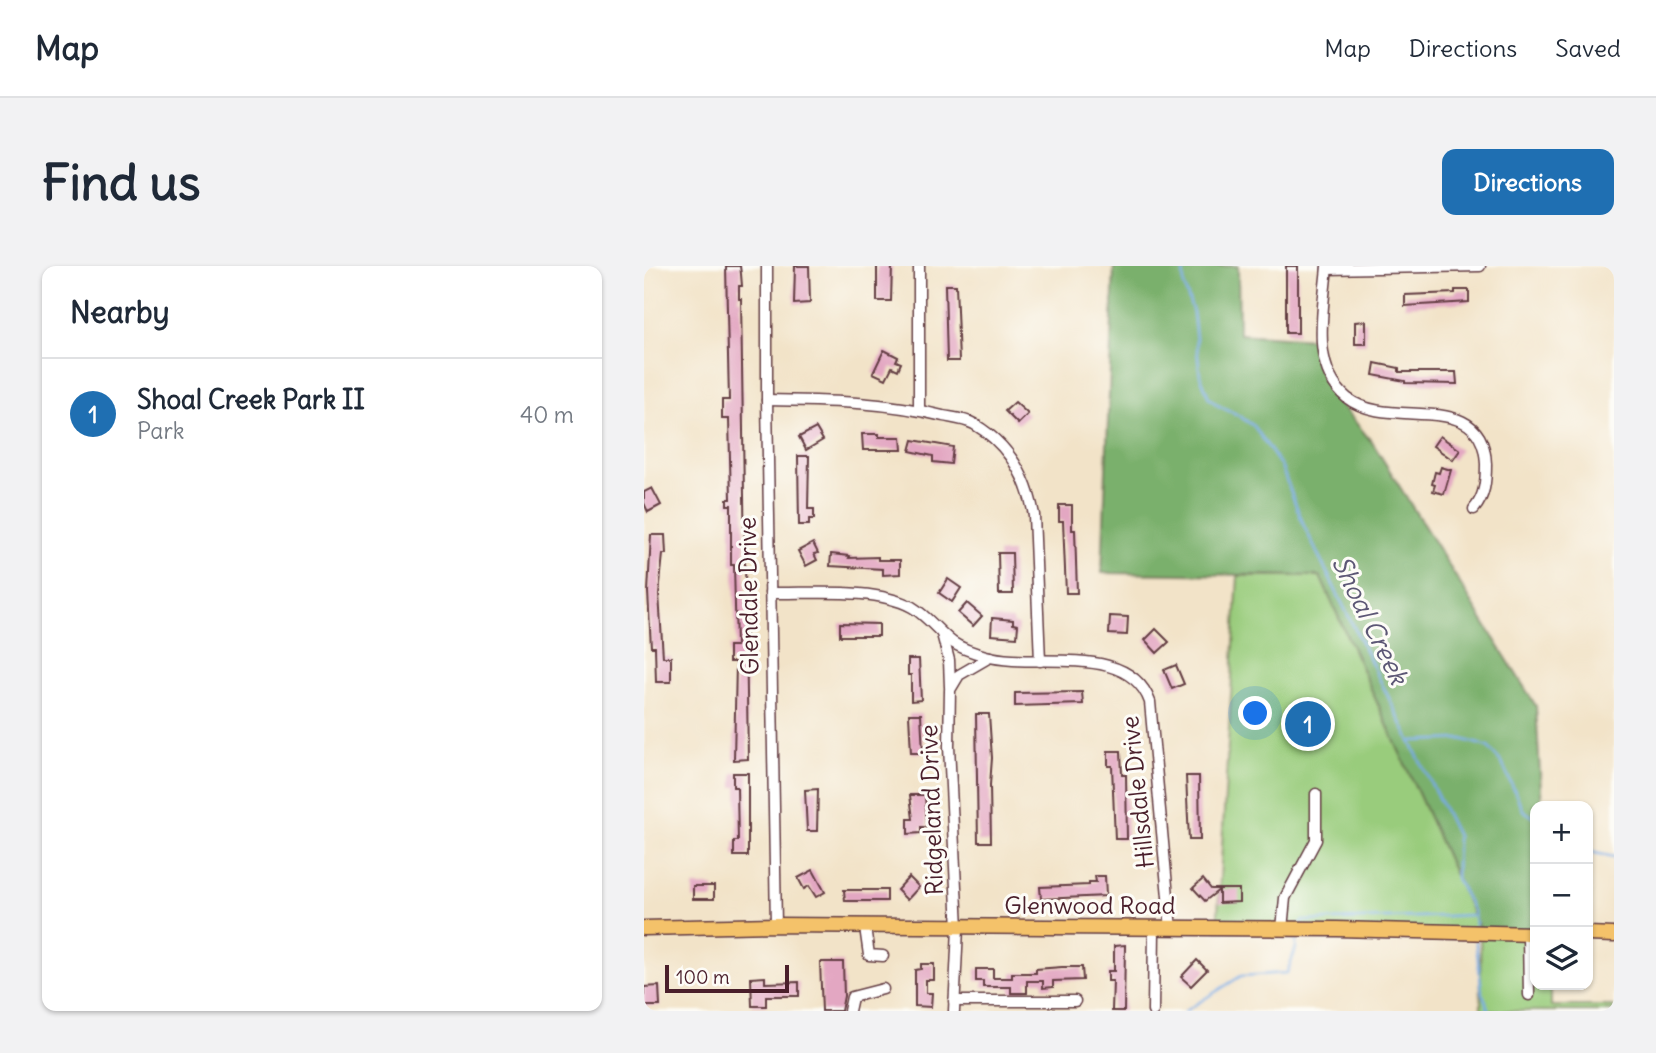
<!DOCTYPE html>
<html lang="en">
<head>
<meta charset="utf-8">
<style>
  :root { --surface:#fff; --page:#f2f2f3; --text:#1f2937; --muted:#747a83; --line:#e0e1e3; --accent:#1f6fb2 }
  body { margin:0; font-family:Delius,sans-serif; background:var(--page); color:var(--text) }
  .controls { position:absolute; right:21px; bottom:21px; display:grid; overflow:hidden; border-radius:14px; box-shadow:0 2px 5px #0004 }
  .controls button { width:63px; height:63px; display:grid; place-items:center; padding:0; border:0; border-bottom:2px solid var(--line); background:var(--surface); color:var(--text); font:35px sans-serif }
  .scale { position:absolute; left:21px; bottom:18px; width:124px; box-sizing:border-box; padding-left:7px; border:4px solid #4a1f2b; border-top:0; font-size:19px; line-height:24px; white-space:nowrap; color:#4a1f2b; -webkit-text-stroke:5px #fdfcf7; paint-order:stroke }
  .you { position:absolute; left:612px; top:448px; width:24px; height:24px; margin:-18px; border:5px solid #fff; border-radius:50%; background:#1a73e8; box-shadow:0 0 0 10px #1a73e833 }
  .badge { display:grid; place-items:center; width:46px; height:46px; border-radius:50%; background:var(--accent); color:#fff; font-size:23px; font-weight:700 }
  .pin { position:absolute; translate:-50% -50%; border:4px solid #fff; box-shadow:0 2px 7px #0006 }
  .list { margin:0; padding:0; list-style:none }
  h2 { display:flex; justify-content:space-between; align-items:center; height:91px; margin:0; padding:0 28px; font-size:30px }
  h2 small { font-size:23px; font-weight:400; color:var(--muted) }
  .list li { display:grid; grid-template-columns:46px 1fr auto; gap:21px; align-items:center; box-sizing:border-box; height:112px; padding:0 28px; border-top:2px solid var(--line) }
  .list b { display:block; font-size:26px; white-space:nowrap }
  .list p { margin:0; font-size:23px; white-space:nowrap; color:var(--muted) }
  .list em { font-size:23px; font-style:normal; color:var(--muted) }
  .icon { flex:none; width:38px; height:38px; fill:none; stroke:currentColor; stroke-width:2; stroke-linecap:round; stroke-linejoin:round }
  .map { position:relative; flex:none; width:970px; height:745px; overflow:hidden; border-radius:14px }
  header { display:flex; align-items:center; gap:42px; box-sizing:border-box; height:98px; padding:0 35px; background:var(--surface); border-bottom:2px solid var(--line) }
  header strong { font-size:33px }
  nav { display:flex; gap:38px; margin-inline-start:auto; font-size:24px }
  .intro { display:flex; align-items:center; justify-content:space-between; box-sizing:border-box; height:168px; padding:0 42px }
  h1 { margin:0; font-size:49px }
  .button { padding:18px 32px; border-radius:14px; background:var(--accent); color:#fff; font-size:24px; font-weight:700 }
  main { display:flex; gap:42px; padding:0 42px }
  aside { flex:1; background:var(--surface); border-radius:14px; box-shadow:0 2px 5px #0004 }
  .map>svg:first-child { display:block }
  .green { fill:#99cc7c; stroke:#727654; stroke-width:2 }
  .forest { fill:#7ab06c; stroke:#62684c; stroke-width:2 }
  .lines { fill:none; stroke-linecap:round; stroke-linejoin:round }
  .stream { stroke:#78abe5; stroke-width:2.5 }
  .building { fill:#e3a7c2 }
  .minor-casing { stroke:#633c43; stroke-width:13 }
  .major-casing { stroke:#633c43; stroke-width:17 }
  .minor { stroke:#fff; stroke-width:10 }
  .major { stroke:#f4c26a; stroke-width:14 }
  .labels { text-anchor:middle; stroke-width:6; stroke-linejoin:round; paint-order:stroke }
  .street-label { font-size:24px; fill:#4a1f2b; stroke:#fdfcf7 }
  .water-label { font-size:26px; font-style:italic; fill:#5c5775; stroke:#fdfcf7 }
</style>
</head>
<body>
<header>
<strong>Map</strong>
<nav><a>Map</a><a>Directions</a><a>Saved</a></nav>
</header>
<div class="intro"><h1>Find us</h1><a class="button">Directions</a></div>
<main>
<aside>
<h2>Nearby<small></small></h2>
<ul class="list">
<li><span class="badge">1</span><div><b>Shoal Creek Park II</b><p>Park</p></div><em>40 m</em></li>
</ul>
</aside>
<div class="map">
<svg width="970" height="745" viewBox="0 0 970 745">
  <rect width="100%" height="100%" fill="#fdfcf7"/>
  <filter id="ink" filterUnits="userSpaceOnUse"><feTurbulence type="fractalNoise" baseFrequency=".0143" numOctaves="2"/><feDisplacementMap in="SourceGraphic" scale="14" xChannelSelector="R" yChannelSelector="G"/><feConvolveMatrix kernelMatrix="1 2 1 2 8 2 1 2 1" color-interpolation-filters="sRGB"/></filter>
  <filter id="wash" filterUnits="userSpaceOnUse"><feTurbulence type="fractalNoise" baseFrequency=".00686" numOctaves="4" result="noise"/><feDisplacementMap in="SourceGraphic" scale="28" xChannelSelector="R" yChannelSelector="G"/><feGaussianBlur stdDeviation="1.57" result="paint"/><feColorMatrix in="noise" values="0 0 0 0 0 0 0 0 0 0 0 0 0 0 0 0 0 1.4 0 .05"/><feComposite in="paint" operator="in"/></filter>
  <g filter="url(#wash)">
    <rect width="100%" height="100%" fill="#f2e3c8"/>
    <polygon class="green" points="594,310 676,310 836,664 891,667 891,719 907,719 907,740 970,740 970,745 837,745 836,665 573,664"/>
    <polygon class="forest" points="470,0 594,0 595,68 669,73 687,127 728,176 892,440 898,540 891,540 891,667 836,664 676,310 458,307"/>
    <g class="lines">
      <g class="stream">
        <polyline points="539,0 540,20 549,46 556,109 565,132 575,140 592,148 610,160 637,200 660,260 813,570 812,612 830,647 831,660"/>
        <polyline points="766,475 818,473 844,481 858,497 879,544 891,552"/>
        <polyline points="944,583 951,587 970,591"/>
        <polyline points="656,658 659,655 830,649"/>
        <polyline points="831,670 838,726 845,745"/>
        <polyline points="541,745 597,710 643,707 652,682 652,667"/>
      </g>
    </g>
    <g id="blocks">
      <g class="building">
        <polygon points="82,0 96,0 97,8 98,20 95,20 95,33 97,33 104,493 90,494 92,396 85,396 85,380 92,380 90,299 87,299 87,239 83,239 83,233 87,233 85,153 78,153 78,134 85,134"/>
        <polygon points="151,0 165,0 166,37 150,38"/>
        <polygon points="233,0 248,0 247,35 233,35"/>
        <rect x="642" y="0" width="12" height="67"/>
        <polygon points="301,19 312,19 315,95 303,95"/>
        <polygon points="811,24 825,24 825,36 761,40 761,29 811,27"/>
        <polygon points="722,55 722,78 711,78 711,56"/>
        <polygon points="240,84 254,91 252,95 257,97 254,104 248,101 242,113 229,107"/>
        <polygon points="731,97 755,102 755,106 812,106 813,118 761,117 761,115 729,109"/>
        <polygon points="371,136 384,148 374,158 361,145"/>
        <polygon points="172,162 179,174 162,184 155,171"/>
        <polygon points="218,168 235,168 235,171 257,171 258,184 219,184"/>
        <polygon points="796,170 816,184 809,194 789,180"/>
        <polygon points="269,174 309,181 307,198 289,196 289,190 266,185"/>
        <polygon points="154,190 165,190 164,243 170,243 170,253 165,253 165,259 155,259"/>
        <polygon points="797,201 807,204 800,228 789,225 791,219 788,218 791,206 795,207"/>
        <polygon points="8,222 17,239 4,246 0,237 0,226"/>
        <polygon points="415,239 428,239 428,264 431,264 433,327 422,327 419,255 415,255"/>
        <polygon points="7,269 21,269 22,288 19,288 15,328 19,391 27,391 27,416 12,416 11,381 7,381 4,326"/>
        <polygon points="169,277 174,287 170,288 173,294 162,300 154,285"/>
        <polygon points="354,287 368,287 369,328 355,328"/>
        <polygon points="187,288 206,290 205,292 234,291 234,294 256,294 256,308 239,309 239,303 186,300"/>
        <polygon points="304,313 317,322 308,336 295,327"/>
        <polygon points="323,337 338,350 329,360 314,347"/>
        <polygon points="466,350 484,351 483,369 465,368"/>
        <polygon points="348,352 369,354 369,358 374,359 373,371 347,369"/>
        <polygon points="196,357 235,358 235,370 196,370"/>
        <polygon points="512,363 525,376 513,387 501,374"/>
        <polygon points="264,393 275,393 277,434 267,435 267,409 264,409"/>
        <polygon points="532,399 540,418 528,423 520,404"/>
        <polygon points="438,426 439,438 371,440 371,427"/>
        <polygon points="265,448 277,448 279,487 267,487"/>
        <polygon points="332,448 345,448 348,492 346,519 347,576 334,576"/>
        <polygon points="464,485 477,485 478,509 482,509 483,573 471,573 468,500 464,500"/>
        <polygon points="89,507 104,507 104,590 90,590 90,575 94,575 93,521 89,521"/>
        <polygon points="542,510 555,510 556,574 545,574"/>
        <polygon points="174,523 173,565 163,565 161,524"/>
        <polygon points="266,529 281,529 283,561 277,561 277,567 264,568 264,553 269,553"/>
        <polygon points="169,604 181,626 172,631 165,620 160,623 154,612"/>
        <polygon points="451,610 461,610 462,630 397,633 396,621 445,619 445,616 452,616"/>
        <polygon points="265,611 275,621 263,634 253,624"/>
        <polygon points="559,613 567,623 595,623 595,636 575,637 575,624 561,635 549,622"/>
        <rect x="49" y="620" width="21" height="13"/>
        <polygon points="200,624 243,624 243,635 201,635"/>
        <polygon points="481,679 480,745 468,745 469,715 464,715 464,705 470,705 470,680"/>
        <polygon points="553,694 563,704 547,720 537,711"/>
        <polygon points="176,696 199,696 200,730 197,745 178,745"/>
        <polygon points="277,698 290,698 290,714 282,714 282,727 288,727 287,741 271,740 271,704 277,703"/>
        <polygon points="418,701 438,701 439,714 409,715 409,721 399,722 399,715 383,715 383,727 367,727 367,721 339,721 339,715 332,715 332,703 349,703 349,712 368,712 368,707 392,707 392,703"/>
        <polygon points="121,711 121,717 155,716 155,730 122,730 122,740 108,740 107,712"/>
        <polygon points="15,720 16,740 0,740 0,721"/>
      </g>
    </g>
  </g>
  <g filter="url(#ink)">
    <use href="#blocks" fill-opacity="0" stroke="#633c43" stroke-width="2"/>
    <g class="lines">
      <g class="minor-casing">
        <g id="minor">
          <polyline points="123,0 123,134 132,659"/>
          <path d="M683 0C680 41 665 101 703 132 746 166 839 120 842 198 842 215 841 230 830 243"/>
          <polyline points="683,3 836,0"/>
          <path d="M123 134C182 135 241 135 299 150 309 152 321 153 330 158 364 178 383 211 390 249L396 395"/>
          <polyline points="275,144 275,0"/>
          <path d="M126 327C168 328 230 321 268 341 283 350 294 365 308 376 318 383 331 387 342 390 391 404 484 375 506 436L527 663"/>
          <polyline points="298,368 305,394 306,421"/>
          <polyline points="221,661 225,689 239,690"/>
          <polyline points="638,663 641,632 672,574 672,528"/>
          <polyline points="884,668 885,729"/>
          <polyline points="310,735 431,735"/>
          <polyline points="205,745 208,731 239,723"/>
          <polyline points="310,745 314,662 305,480 306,424 315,409 346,391"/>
          <polyline points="509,745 510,663"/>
        </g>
      </g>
      <g class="major-casing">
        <g id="major">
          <polyline points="0,662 132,659 693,663 891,668"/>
          <polyline points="944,668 970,669"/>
        </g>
      </g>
      <use href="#minor" class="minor"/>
      <use href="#major" class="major"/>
    </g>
  </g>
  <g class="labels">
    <g class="street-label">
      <text transform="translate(105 330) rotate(-91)" y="8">Glendale Drive</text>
      <text transform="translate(494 526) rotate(-96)" y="8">Hillsdale Drive</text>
      <text transform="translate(288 544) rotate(-92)" y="8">Ridgeland Drive</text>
      <text x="446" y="648">Glenwood Road</text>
    </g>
    <g class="water-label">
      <text transform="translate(726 354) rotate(64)" y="9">Shoal Creek</text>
    </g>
  </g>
</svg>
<div class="controls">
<button>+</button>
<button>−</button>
<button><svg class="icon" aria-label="layers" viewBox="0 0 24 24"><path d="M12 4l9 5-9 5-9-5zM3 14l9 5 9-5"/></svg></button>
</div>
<div class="scale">100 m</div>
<div class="you"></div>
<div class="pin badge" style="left:664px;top:458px">1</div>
</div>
</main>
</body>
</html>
